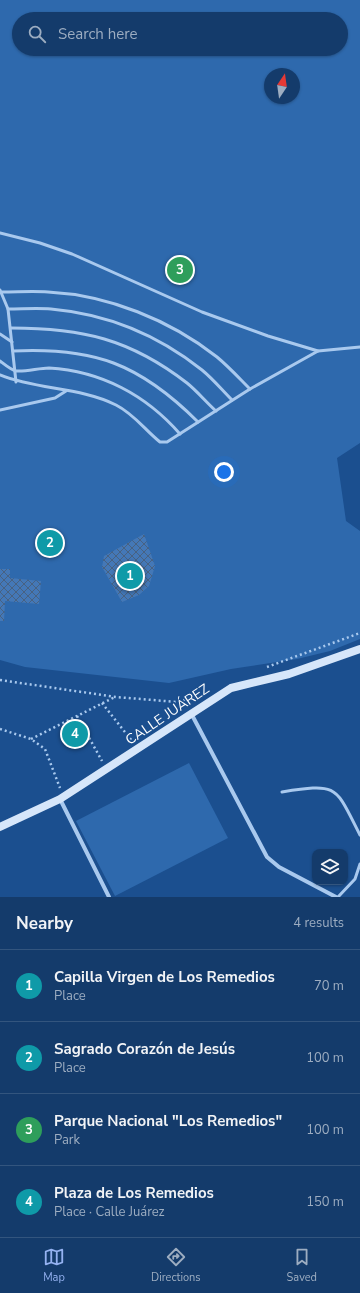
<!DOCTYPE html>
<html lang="en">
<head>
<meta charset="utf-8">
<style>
  :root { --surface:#143b6b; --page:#214673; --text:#f1f3f6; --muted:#9dadc1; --line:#33557e; --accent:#95b2f1 }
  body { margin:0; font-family:"Nunito Sans",sans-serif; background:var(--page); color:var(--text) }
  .controls { position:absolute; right:12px; bottom:12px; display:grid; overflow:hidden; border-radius:8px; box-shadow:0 1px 3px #0004 }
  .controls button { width:36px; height:36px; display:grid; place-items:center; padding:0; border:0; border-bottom:1px solid var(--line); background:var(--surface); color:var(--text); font:20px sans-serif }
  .compass { position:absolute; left:264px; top:68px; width:36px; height:36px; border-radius:50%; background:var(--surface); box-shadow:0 1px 3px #0004; rotate:13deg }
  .you { position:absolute; left:224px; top:472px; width:14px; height:14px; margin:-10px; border:3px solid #fff; border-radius:50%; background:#1a73e8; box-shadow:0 0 0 6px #1a73e833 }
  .badge { display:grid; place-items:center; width:26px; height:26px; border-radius:50%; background:var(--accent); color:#fff; font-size:13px; font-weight:700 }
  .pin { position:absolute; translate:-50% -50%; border:2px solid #fff; box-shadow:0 1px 4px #0006 }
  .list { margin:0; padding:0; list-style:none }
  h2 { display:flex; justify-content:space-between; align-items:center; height:52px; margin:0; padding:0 16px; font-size:17px }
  h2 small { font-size:13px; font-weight:400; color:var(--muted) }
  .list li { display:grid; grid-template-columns:26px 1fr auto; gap:12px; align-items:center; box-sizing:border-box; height:72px; padding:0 16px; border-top:1px solid var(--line) }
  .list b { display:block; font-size:15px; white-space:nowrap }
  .list p { margin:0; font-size:13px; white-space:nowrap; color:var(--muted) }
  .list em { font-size:13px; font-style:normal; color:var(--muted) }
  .icon { flex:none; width:22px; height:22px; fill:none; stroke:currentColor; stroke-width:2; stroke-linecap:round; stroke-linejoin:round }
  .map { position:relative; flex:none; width:360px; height:897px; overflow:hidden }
  .search { position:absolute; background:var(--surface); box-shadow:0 1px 3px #0004; left:12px; right:12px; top:12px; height:44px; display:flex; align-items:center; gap:10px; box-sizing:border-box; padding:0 14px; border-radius:22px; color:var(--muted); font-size:15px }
  .sheet { height:340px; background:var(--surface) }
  nav { display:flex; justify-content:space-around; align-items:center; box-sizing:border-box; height:56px; border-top:1px solid var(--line); background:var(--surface); font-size:11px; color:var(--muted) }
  nav a { display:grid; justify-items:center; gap:2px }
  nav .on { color:var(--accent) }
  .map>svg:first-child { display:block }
  .green { fill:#2e69ad; fill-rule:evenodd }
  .building { fill:url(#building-cross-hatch) }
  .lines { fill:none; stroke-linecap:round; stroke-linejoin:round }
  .path { stroke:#a9c9ee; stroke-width:2.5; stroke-dasharray:2 3; stroke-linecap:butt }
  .service { stroke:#a9c9ee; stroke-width:3 }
  .minor { stroke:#a9c9ee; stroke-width:4 }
  .secondary { stroke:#d6e6fa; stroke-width:8 }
  .labels { text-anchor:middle; stroke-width:3.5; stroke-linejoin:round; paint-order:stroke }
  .street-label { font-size:14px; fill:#fff; stroke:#1b4f8f }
</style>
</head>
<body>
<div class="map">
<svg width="360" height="897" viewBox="0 0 360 897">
  <defs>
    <pattern id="building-cross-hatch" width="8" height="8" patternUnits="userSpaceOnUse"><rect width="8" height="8" fill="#4478b7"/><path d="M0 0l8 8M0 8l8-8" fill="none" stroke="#486282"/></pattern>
  </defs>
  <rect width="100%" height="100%" fill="#1b4f8f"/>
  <g class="green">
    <path d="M0 0H360V443L337 458 346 521 360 531V639L330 651 297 659 231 669 169 683 25 667 0 660ZM19 19H341V49H19ZM270 74H294V98H270Z"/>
    <polygon points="189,763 228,838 115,896 76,821"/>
  </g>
  <g class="building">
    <polygon points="144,534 155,566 149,586 139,595 122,602 102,567 104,556"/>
    <polygon points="0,569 10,569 10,578 41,581 39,604 5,601 4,621 0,621"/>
  </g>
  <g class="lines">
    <g class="path">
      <polyline points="267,667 360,633"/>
      <polyline points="0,680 116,697 177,702 196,697"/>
      <polyline points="102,703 132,741"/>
      <polyline points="77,716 102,761"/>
      <polyline points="0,729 31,739 45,749 60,788"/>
      <polyline points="31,739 115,697"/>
    </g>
    <g class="service">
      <polyline points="0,233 40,243 72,254 202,312 268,336 318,351 360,347"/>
      <polyline points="0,290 8,309 16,382"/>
      <path d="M2 292C18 292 33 291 48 292 108 295 170 320 217 357 229 367 239 378 250 389"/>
      <path d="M8 309C22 309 37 308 51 309 107 314 158 335 202 370 213 379 222 390 232 400"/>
      <path d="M11 328C82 328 130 339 187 383 197 391 206 402 216 411"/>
      <polyline points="0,334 12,342"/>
      <path d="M13 351C94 347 140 364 198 422"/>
      <path d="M0 361C4 364 11 370 16 371 26 372 39 368 49 368 101 371 146 395 180 434"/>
      <path d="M0 375C37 390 80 387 116 405 134 414 145 430 160 442H167L250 389 318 351"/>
      <polyline points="0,410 55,398 66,391"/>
      <path d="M282 792C339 783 335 786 360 835"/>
      <polyline points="338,897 355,879 360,864"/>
    </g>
    <g class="minor">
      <polyline points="192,715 267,857 279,867 336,897"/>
      <polyline points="60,799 109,897"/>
    </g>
    <polyline class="secondary" points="0,827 60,799 231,688 289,674 360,649"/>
  </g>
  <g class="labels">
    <g class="street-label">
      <text transform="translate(167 714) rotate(-34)" y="5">CALLE JUÁREZ</text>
    </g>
  </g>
</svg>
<div class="controls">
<button><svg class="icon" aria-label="layers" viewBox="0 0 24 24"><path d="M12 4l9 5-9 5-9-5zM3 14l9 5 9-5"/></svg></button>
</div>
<svg class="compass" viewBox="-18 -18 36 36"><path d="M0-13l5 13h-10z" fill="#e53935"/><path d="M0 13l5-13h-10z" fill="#9dadc1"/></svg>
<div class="you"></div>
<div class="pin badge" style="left:130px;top:576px;background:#0f9aa8">1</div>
<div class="pin badge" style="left:50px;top:543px;background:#0f9aa8">2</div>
<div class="pin badge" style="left:180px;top:270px;background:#2e9e5b">3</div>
<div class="pin badge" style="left:75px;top:734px;background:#0f9aa8">4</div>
<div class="search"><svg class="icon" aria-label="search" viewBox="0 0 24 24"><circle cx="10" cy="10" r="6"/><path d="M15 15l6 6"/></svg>Search here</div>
</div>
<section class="sheet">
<h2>Nearby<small>4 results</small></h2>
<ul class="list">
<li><span class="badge" style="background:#0f9aa8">1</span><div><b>Capilla Virgen de Los Remedios</b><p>Place</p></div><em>70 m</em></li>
<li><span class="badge" style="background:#0f9aa8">2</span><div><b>Sagrado Corazón de Jesús</b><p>Place</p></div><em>100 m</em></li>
<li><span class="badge" style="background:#2e9e5b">3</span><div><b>Parque Nacional &quot;Los Remedios&quot;</b><p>Park</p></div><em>100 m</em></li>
<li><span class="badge" style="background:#0f9aa8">4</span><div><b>Plaza de Los Remedios</b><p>Place · Calle Juárez</p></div><em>150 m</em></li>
</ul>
</section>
<nav>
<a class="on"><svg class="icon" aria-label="map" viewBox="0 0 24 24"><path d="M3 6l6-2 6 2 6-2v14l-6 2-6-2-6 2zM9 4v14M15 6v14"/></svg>Map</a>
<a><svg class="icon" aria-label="directions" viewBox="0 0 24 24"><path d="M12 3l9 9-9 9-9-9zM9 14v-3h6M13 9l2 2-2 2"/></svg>Directions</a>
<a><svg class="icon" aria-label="saved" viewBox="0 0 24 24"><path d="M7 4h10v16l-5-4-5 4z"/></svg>Saved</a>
</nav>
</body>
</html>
